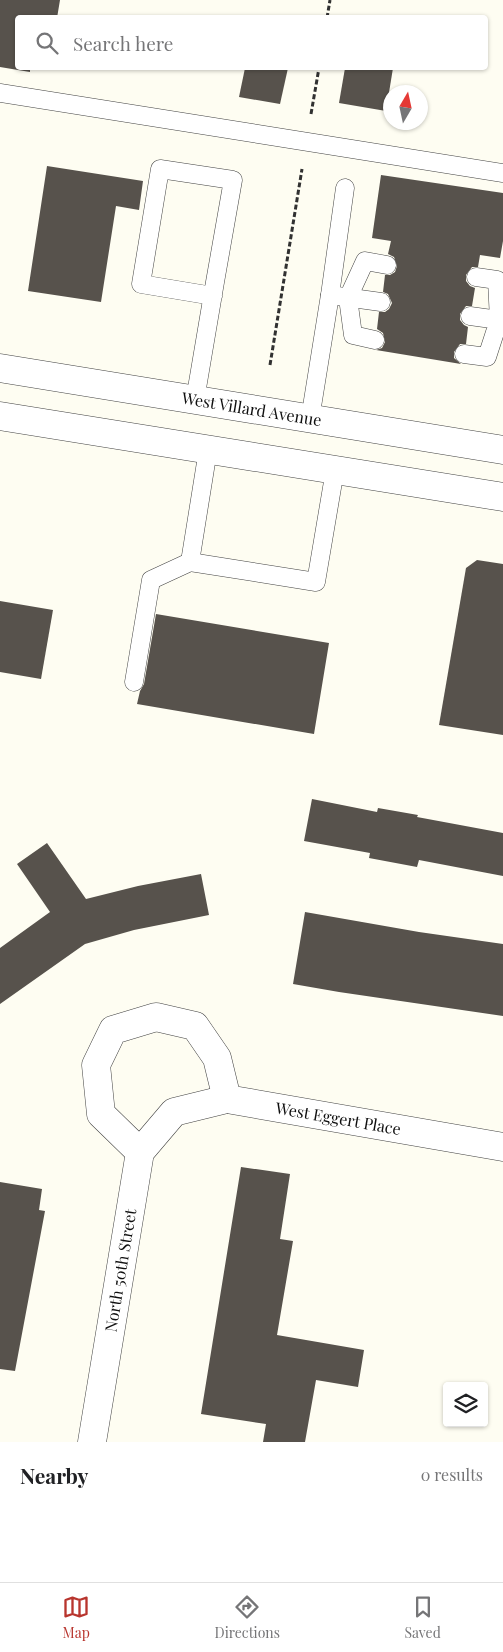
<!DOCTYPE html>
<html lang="en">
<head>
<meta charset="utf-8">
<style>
  :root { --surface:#fff; --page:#f6f6f6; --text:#202124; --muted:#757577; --line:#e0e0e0; --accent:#b8352e }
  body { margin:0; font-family:"Playfair Display",serif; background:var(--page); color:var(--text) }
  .controls { position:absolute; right:15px; bottom:15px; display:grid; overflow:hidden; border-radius:5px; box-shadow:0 1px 4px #0004 }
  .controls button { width:45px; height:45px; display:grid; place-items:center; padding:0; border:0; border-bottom:1px solid var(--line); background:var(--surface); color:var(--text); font:25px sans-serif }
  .compass { position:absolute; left:383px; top:85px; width:45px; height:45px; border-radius:50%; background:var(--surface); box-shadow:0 1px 4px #0004; rotate:9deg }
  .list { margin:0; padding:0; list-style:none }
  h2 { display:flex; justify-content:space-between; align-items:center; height:65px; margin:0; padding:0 20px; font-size:21px }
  h2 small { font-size:16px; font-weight:400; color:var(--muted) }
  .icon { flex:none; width:28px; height:28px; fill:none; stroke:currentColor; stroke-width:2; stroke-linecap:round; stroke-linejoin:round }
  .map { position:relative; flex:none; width:503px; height:1442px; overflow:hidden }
  .search { position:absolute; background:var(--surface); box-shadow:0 1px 4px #0004; left:15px; right:15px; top:15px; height:55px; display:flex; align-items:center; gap:12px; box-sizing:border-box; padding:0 18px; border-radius:5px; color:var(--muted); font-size:19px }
  .sheet { height:140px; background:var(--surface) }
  nav { display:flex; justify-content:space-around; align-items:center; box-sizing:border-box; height:70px; border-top:1px solid var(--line); background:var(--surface); font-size:14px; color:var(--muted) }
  nav a { display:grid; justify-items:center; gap:2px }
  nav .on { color:var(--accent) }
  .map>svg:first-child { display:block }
  .building { fill:#57524c }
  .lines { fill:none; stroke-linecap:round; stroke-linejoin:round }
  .service-casing { stroke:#424242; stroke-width:19 }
  .minor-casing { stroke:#424242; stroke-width:29 }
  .tertiary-casing { stroke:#424242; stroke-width:29 }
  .path { stroke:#313131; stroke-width:3; stroke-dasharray:5 2.5; stroke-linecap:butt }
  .service { stroke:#fff; stroke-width:18 }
  .minor { stroke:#fff; stroke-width:28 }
  .tertiary { stroke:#fff; stroke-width:28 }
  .labels { text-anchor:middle; stroke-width:5; stroke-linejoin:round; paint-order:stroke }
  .street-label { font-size:16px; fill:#0f0f0f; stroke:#fff }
</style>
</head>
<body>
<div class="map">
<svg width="503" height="1442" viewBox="0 0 503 1442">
  <rect width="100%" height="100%" fill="#fefdf2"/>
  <g class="building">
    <polygon points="0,0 60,0 57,18 18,18 18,68 30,68 30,72 0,67"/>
    <polygon points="245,68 288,68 280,104 239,97"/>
    <polygon points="345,68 393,68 386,111 339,103"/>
    <polygon points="47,166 143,181 139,210 116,206 101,302 28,291"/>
    <polygon points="381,175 503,193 503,241 500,258 480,255 478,267 472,267 466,275 466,281 470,286 475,288 472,306 466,306 460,314 460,320 464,325 468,327 466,344 460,344 454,352 454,358 461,364 376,350 382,348 385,342 383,333 377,329 379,312 385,312 389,309 392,303 388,294 383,292 385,275 390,275 395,272 397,266 394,257 388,254 391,241 372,238"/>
    <polygon points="477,560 503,564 503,735 439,725 466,568"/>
    <polygon points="0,601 53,610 41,679 0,672"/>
    <polygon points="156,614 329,643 314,734 137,704 140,691 144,684"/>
    <polygon points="312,799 377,812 378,808 418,815 417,817 503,833 503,876 419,860 417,867 369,858 370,853 304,841"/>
    <polygon points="47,843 86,899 138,886 201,874 209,915 134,930 85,944 0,1004 0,948 50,912 17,864"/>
    <polygon points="305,912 419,932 503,944 503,1016 339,992 293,984"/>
    <polygon points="241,1167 290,1174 280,1239 293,1241 277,1335 364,1350 358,1387 316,1380 305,1442 263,1442 266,1424 201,1414"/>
    <polygon points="0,1182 42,1189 39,1210 45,1211 15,1371 0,1369"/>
  </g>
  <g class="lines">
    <g class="service-casing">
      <g id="service">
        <polyline points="0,93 503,173"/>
        <polyline points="345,188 330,295 381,302"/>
        <polyline points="476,277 497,280 499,320 503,321"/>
        <polyline points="375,340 353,335 348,298 365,261 387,265"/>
        <polyline points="464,354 487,357 499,320 470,316"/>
        <path d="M195 400C207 327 220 253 233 180L160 169 141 284 213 296"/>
        <polyline points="310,419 330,295"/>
        <polyline points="190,562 208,450"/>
        <polyline points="134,682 151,580 190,562 316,582 335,470"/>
      </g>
    </g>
    <g class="minor-casing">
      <g id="minor">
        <polyline points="140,1152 101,1114 96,1065 113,1030 156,1017 195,1026 217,1058 227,1099"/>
        <path id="s1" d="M92 1442 140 1152 174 1112 227 1099 503 1147"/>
      </g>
    </g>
    <g class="tertiary-casing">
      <g id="tertiary">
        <path id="s2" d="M0 368 503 450"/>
        <polyline points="0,416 503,497"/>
      </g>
    </g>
    <g class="path">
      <polyline points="327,18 330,0"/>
      <polyline points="311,114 319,68"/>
      <polyline points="270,365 302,169"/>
    </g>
    <use href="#service" class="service"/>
    <use href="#minor" class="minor"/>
    <use href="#tertiary" class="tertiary"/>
  </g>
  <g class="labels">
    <g class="street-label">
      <text dy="6" stroke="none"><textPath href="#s2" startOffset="255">West Villard Avenue</textPath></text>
      <text dy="6" stroke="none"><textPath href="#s1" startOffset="514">West Eggert Place</textPath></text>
      <text dy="6" stroke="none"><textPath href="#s1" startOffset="174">North 50th Street</textPath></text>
    </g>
  </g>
</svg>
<div class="controls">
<button><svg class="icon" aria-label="layers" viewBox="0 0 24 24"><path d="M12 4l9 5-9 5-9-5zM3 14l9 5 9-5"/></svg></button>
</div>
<svg class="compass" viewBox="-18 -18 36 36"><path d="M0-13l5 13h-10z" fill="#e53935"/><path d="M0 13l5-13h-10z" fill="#757577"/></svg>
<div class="search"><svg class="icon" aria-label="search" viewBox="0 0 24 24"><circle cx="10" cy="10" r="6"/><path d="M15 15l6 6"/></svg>Search here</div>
</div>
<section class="sheet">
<h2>Nearby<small>0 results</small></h2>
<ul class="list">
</ul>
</section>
<nav>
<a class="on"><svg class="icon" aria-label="map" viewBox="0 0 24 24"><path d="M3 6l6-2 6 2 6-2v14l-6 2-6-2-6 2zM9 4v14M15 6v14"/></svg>Map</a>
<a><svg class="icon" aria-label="directions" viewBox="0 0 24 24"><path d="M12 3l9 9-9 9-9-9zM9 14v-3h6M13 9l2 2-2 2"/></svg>Directions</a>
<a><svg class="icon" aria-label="saved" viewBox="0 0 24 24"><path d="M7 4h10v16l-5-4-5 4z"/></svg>Saved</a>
</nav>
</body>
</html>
